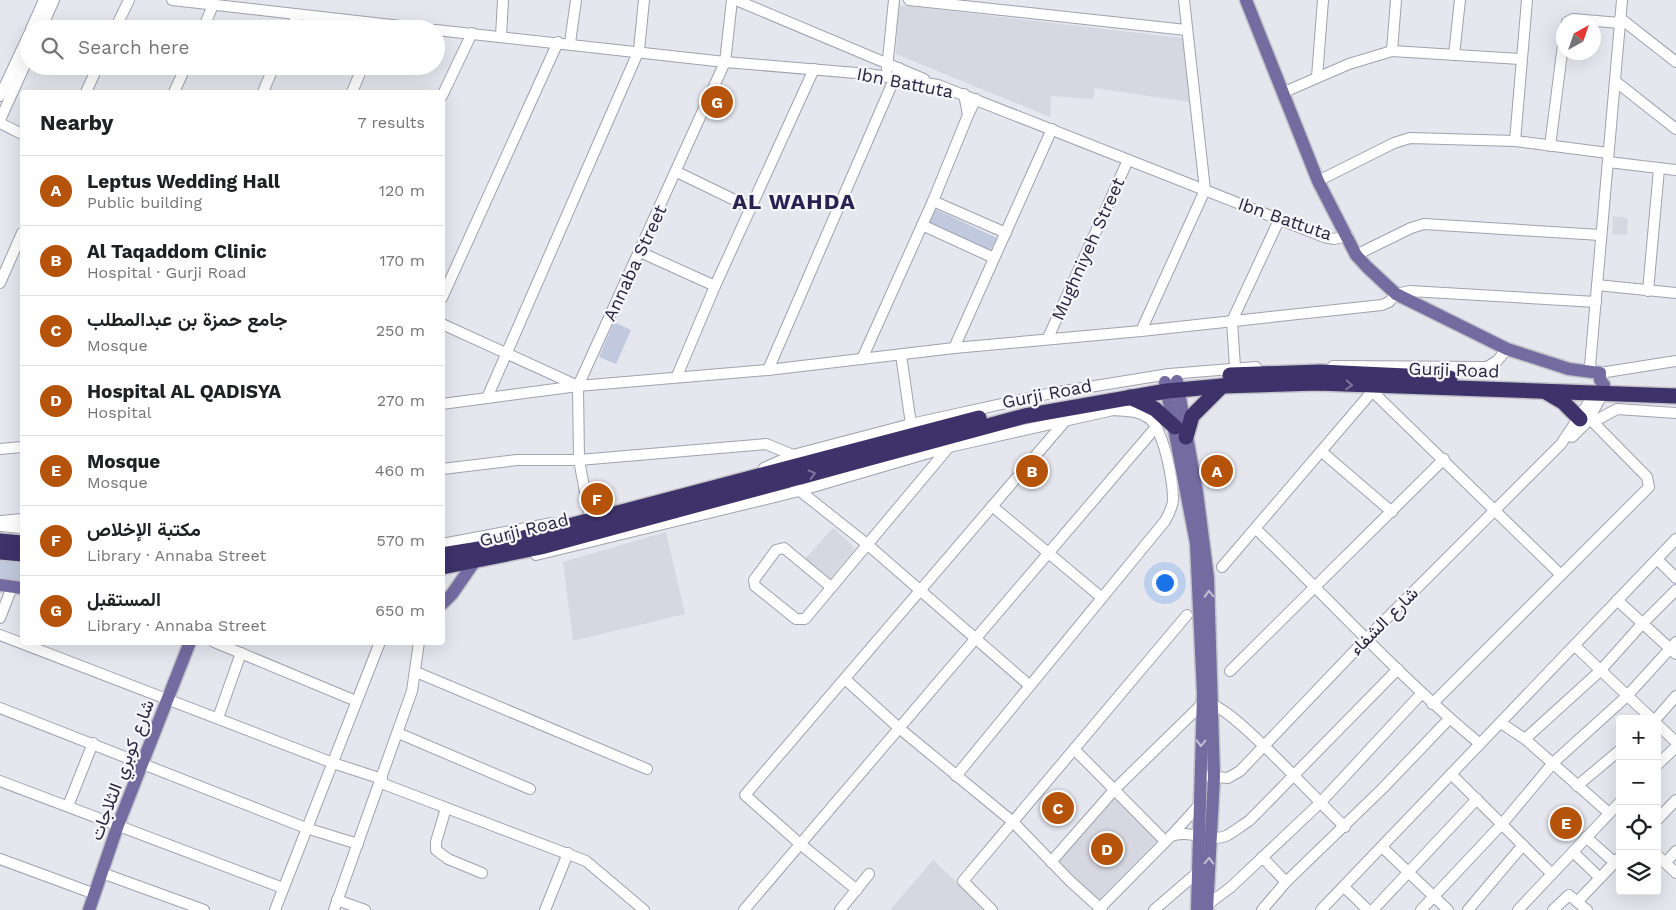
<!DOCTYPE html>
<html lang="en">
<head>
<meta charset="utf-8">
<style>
  :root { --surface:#fff; --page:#f2f2f2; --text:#202124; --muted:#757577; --line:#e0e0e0; --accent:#b45309 }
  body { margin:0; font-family:"Work Sans",Vazirmatn,sans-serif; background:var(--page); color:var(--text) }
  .controls { position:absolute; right:15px; bottom:15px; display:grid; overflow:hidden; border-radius:5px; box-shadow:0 5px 20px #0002 }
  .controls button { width:45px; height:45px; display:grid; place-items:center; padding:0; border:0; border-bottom:1px solid var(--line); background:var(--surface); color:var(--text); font:25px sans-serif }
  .compass { position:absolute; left:1556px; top:15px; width:45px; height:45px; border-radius:50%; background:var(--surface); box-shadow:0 5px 20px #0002; rotate:40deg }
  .you { position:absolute; left:1164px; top:582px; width:18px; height:18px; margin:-12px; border:4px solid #fff; border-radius:50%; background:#1a73e8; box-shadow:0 0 0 8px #1a73e833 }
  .badge { display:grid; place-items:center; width:32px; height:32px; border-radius:50%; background:var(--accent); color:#fff; font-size:16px; font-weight:700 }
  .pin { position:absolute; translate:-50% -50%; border:2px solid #fff; box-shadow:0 1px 5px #0006 }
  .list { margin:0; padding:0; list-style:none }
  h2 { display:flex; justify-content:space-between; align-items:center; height:65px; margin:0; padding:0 20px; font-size:21px }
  h2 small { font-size:16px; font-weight:400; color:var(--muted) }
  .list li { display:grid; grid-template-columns:32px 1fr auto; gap:15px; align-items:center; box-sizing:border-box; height:70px; padding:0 20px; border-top:1px solid var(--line) }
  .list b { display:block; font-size:19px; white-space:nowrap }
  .list p { margin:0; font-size:16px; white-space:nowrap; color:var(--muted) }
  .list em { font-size:16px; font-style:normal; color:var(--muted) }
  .icon { flex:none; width:28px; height:28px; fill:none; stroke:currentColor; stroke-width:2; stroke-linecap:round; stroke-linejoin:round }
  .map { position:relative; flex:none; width:1676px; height:910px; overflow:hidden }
  .search { position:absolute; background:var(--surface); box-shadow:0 5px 20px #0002; left:20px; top:20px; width:425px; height:55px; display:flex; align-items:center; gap:12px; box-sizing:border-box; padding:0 18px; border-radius:28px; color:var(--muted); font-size:19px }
  .panel { position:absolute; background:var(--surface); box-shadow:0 5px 20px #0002; left:20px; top:90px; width:425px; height:555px; border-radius:5px }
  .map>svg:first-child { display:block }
  .built { fill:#d7d7e2 }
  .green { fill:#c0c9dd }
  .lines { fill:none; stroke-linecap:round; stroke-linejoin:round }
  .minor-casing { stroke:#a1a1af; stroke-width:12 }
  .major-casing { stroke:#c3c2c9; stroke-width:15 }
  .highway-casing { stroke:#c3c2c9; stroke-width:18 }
  .minor { stroke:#fff; stroke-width:10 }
  .major { stroke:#746ca1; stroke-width:12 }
  .highway { stroke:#3d326a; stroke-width:15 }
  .oneway { stroke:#7e779c }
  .oneway2 { stroke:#c2bfd6 }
  .labels { text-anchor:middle; stroke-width:4.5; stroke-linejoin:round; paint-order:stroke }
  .street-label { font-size:18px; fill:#29253f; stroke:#f6f6fa }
  .district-label { font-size:22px; font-weight:bold; letter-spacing:1px; fill:#292250; stroke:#f6f6fa }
</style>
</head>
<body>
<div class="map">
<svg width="1676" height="910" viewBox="0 0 1676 910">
  <rect width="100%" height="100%" fill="#e5e6ee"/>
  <g class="built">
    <polygon points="898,5 1183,38 1195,103 1095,88 1093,99 1051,96 1050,117 896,54"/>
    <polygon points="1613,216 1628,218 1627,235 1612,234"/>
    <polygon points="833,528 852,545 854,550 829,580 805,559"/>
    <polygon points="666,532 685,614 573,641 563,562"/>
    <polygon points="1115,798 1158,839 1098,901 1056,858"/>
    <polygon points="933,860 986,910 890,910"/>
  </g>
  <g class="green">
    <polygon points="933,208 997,238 990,252 926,223"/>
    <polygon points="614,322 631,330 616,364 599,357"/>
    <polygon points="0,558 22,561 22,583 0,580"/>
  </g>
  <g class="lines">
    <g class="minor-casing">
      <g id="minor">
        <polyline points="172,0 427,29"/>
        <polyline points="736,0 924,79"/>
        <polyline points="909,0 1186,30"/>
        <polyline points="1620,18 1676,62"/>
        <polyline points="1567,22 1573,19 1620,23"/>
        <polyline points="31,29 44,0"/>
        <polyline points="41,29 54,0"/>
        <polyline points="115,29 129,0"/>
        <polyline points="203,29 213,5"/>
        <polyline points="291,29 297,15"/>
        <polyline points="436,30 725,62 868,74 938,85 1324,237 1334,239 1348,236"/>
        <polyline points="501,36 503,0"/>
        <polyline points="570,43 576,0"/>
        <polyline points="1392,51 1396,0"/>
        <polyline points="1454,55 1460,0"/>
        <polyline points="887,69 894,0"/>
        <polyline points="1317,77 1323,0"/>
        <polyline points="1615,81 1676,129"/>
        <polyline points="86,92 98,66"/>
        <polyline points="174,92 186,66"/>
        <polyline points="263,92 274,66"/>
        <polyline points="352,92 363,66"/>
        <polyline points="1282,93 1349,64 1392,51 1520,59"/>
        <polyline points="964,94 968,115 976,99"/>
        <polyline points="0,96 29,34"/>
        <polyline points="442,96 472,33"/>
        <polyline points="0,120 29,56"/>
        <polyline points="0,123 22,134"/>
        <polyline points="1515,141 1527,0"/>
        <polyline points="1550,146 1564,37"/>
        <polyline points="1608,162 1676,170"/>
        <polyline points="677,172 751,208"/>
        <polyline points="1318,181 1394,143 1410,138 1515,141 1608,153"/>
        <polyline points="933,201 1006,233"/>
        <polyline points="922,225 994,258"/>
        <polyline points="640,252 715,286"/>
        <polyline points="1356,255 1411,228 1424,224 1600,235"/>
        <polyline points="0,283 22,233"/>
        <polyline points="1597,285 1676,293"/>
        <polyline points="1648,291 1659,169"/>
        <polyline points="442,298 558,42"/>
        <polyline points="442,324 578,386 768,370 954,348 1141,331 1382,305 1389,302 1396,294 1410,291 1596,302"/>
        <polyline points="1141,331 1205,190 1184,0"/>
        <polyline points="1048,338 1128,160"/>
        <polyline points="954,348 1052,129"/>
        <polyline points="901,355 912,431"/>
        <polyline points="862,359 933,201 968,115"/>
        <polyline points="1333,366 1487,367 1497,361 1507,349"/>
        <polyline points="1235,367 1232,321 1279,220"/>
        <polyline points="768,370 899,68"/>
        <polyline points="1592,373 1590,366 1622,0"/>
        <polyline points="1600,373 1676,361"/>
        <polyline points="677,376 715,286 814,69"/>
        <polyline points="1372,391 1560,574"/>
        <polyline points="487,398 639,50 644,0"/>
        <polyline points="442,404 578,386"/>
        <polyline points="1593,422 1617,409 1676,413"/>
        <polyline points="1572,437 1588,421 1603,393"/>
        <path d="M951 442 949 447 1113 410C1126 411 1139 410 1150 419 1164 432 1172 477 1173 496 1174 504 1169 514 1165 521L956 776"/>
        <polyline points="0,449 22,447"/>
        <polyline points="1322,452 1392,512"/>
        <polyline points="764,468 793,455"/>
        <polyline points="442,469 517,460 579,460 766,444 793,455 911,424 1052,393 1169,374 1256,367"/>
        <polyline points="795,487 868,545 1029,685"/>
        <polyline points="992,506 1101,597"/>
        <polyline points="1,521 22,519"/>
        <polyline points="591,524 579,460 578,386 725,62 732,0"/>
        <polyline points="0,526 22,528"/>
        <path d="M1256 529C1331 601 1400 678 1480 744"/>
        <polyline points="442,544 552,523"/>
        <polyline points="536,555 799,491 949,447 805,619 796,619 755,586 754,580 776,550 784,548 831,587"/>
        <polyline points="1657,559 1676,578"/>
        <polyline points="1222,567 1376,387"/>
        <polyline points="1617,600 1676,654"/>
        <polyline points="0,618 12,587"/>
        <polyline points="0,635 333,763 382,779"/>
        <polyline points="214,642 356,701"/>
        <polyline points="1575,646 1652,719"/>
        <polyline points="1230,671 1444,459"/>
        <polyline points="416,672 647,769"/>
        <polyline points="845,679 899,728 1013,822 1070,881 1102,910"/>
        <polyline points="1432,704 1649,487 1647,477 1590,419"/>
        <path d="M1212 705C1234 709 1322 806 1345 827"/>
        <polyline points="0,708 306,828 358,844"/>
        <polyline points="218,718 241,653"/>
        <polyline points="1656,719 1676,696"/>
        <polyline points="1501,723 1525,739 1609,813"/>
        <polyline points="1657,724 1676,742"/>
        <polyline points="398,733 530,789"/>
        <polyline points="1525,739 1600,671 1642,624 1676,590"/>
        <polyline points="1074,749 1165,841"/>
        <polyline points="1657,765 1676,747"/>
        <polyline points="1451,774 1552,874"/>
        <polyline points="1206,776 1228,778 1240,771 1367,638 1561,444 1595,393"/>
        <polyline points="0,781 283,888"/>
        <polyline points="381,783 586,861 644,910"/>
        <polyline points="1577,786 1620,750"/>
        <polyline points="68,806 93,743"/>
        <polyline points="446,808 436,842 436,850 448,859 482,873"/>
        <polyline points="1657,820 1676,800"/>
        <polyline points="1171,836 1200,804"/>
        <polyline points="1586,837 1614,862"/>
        <polyline points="1382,847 1448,910"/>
        <polyline points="1573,852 1599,877"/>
        <polyline points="1657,855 1676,873"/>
        <polyline points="1262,857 1286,882"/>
        <polyline points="0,859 95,894"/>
        <polyline points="1051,862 1115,789 1202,704"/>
        <polyline points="1666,862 1676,851"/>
        <polyline points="102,873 204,910"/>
        <polyline points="1344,887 1368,910"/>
        <polyline points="857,890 799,843 745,795 1066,420"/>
        <polyline points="337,900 365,910"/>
        <polyline points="1578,901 1620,857"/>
        <polyline points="1207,905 1231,887 1320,803 1421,694"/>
        <polyline points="275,910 380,642"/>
        <polyline points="334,910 412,691 419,642"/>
        <polyline points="545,910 568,853"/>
        <polyline points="744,910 1156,427"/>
        <polyline points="840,910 869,874"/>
        <polyline points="992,910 963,881 1187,615"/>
        <path d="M1098 910 1171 836C1190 829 1208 843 1226 836 1234 832 1242 825 1249 821L1398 669"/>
        <polyline points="1154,910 1198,872"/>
        <polyline points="1262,910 1286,882 1383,788 1449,719"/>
        <polyline points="1321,910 1676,539"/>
        <polyline points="1373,910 1477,799"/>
        <polyline points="1421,910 1502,824 1553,763 1627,696 1676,642"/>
        <polyline points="1468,910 1523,845"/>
        <polyline points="1518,910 1620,802"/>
        <polyline points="1553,910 1569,895 1587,910"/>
      </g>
    </g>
    <g class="major-casing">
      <g id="major">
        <polyline points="1246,0 1318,181 1356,255 1367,267 1396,294 1507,349 1569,369 1600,373 1600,380 1604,385 1603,393"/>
        <polyline points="1177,381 1197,492 1208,578 1214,777 1207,910"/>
        <polyline points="1165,382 1196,543 1203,694 1197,910"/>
        <polyline points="0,585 22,588"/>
        <polyline points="442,604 452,594 475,561"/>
        <polyline points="89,910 118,825 190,642"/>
      </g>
    </g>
    <g class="highway-casing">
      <g id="highway">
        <polyline points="1230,375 1320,372 1450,378"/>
        <polyline points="1546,392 1563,402 1580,419"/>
        <polyline points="1130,397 1155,409 1175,427"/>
        <polyline points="1186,437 1192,416 1222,386"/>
        <polyline points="0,541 22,543"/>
        <polyline points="0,552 22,554"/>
        <polyline points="442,555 485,548 979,418"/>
        <polyline points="442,567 541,547 1025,416 1167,391 1222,386 1317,383 1676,396"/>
      </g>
    </g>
    <use href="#minor" class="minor"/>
    <use href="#major" class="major"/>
    <use href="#highway" class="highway"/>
  </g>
  <defs><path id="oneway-chevron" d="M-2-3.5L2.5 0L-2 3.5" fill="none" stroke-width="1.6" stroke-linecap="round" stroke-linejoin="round" transform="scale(1.25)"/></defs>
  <g class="oneway">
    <use href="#oneway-chevron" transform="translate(1349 385) rotate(3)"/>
    <use href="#oneway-chevron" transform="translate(812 474) rotate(-15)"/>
  </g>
  <g class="oneway2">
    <use href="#oneway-chevron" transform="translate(1209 594) rotate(-92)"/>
    <use href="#oneway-chevron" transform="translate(1201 743) rotate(91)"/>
    <use href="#oneway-chevron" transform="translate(1209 861) rotate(-88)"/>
  </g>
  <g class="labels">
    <g class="street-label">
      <text transform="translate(905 83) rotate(11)" y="6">Ibn Battuta</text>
      <text transform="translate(1285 219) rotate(19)" y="6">Ibn Battuta</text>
      <text transform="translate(1088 249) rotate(-66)" y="6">Mughniyeh Street</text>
      <text transform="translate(635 263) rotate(-65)" y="6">Annaba Street</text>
      <text transform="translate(1454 370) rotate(2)" y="6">Gurji Road</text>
      <text transform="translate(1047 394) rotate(-11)" y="6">Gurji Road</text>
      <text transform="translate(524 530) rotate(-14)" y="6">Gurji Road</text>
      <text transform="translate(1384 621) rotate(-45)" y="6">شارع الشفاء</text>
      <text transform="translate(122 770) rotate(-69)" y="6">شارع كوبري الثلاجات</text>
    </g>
    <g class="district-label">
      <text x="794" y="209">AL WAHDA</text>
    </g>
  </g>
</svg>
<div class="controls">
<button>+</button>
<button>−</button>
<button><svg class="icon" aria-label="locate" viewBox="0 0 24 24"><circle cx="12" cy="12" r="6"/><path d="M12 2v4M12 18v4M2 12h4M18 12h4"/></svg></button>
<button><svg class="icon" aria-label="layers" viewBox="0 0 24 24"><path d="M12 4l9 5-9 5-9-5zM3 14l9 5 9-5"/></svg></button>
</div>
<svg class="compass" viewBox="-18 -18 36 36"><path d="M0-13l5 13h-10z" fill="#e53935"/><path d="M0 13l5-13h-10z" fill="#757577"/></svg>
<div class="you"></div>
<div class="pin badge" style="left:1217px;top:471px">A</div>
<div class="pin badge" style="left:1032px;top:471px">B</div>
<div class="pin badge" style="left:1058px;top:808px">C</div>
<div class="pin badge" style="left:1107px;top:849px">D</div>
<div class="pin badge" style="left:1566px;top:823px">E</div>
<div class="pin badge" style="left:597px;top:499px">F</div>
<div class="pin badge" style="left:717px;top:102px">G</div>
<div class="search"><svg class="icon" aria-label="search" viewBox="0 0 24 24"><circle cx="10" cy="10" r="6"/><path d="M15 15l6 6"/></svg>Search here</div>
<section class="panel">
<h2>Nearby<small>7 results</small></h2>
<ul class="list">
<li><span class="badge">A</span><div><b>Leptus Wedding Hall</b><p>Public building</p></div><em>120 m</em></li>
<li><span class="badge">B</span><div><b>Al Taqaddom Clinic</b><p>Hospital · Gurji Road</p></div><em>170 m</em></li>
<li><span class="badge">C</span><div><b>جامع حمزة بن عبدالمطلب</b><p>Mosque</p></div><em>250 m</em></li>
<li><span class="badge">D</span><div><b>Hospital AL QADISYA</b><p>Hospital</p></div><em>270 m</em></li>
<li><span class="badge">E</span><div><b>Mosque</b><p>Mosque</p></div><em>460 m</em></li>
<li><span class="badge">F</span><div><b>مكتبة الإخلاص</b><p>Library · Annaba Street</p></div><em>570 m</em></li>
<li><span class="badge">G</span><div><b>المستقبل</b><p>Library · Annaba Street</p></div><em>650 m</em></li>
</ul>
</section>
</div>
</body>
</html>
